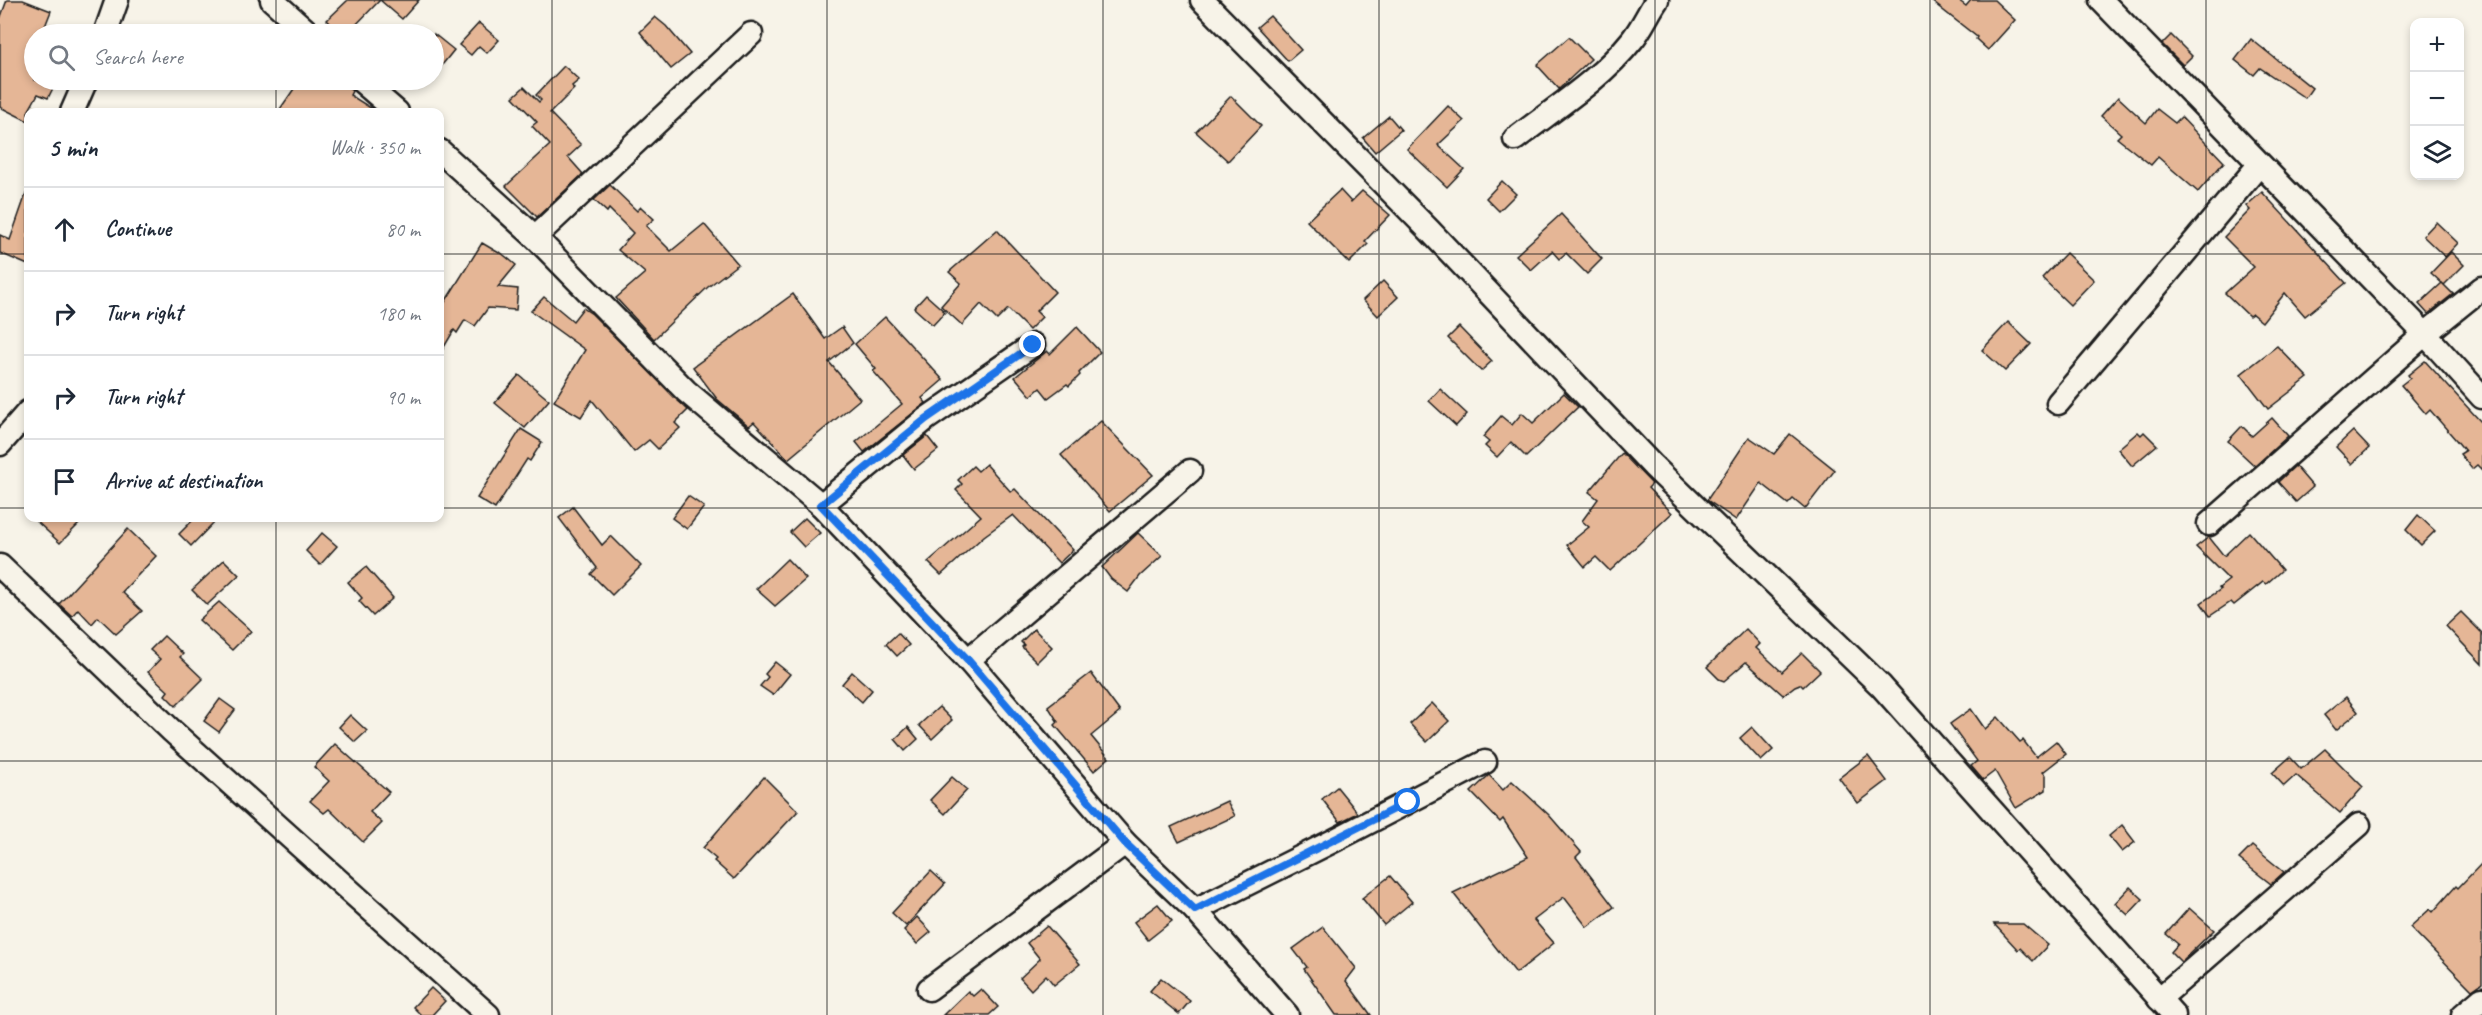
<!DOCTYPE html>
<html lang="en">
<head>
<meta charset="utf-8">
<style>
  :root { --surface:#fff; --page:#f6f6f7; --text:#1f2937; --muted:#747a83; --line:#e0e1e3 }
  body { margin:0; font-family:Caveat,sans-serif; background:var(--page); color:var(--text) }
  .controls { position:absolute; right:18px; top:18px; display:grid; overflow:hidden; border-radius:12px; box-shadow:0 3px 9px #0003 }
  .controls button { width:54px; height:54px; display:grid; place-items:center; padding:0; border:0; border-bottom:2px solid var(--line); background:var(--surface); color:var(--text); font:30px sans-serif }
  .stop { position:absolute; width:18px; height:18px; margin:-14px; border:4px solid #1a73e8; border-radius:50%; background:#fff }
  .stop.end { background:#1a73e8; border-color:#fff; box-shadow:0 2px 6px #0008 }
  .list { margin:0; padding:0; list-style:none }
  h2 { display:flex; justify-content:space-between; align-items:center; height:78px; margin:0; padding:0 24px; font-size:26px }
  h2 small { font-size:20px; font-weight:400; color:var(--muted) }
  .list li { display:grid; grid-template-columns:39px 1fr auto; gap:18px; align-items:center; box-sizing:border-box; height:84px; padding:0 24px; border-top:2px solid var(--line) }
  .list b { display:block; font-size:22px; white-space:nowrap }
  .list em { font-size:20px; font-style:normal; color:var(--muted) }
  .icon { flex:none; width:33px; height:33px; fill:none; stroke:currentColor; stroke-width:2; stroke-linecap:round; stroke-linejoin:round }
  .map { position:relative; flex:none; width:2482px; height:1015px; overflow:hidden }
  .search { position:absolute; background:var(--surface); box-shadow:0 3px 9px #0003; left:24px; top:24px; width:420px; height:66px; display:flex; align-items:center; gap:15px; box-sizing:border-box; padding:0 21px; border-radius:33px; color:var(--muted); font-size:22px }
  .panel { position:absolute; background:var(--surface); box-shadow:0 3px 9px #0003; left:24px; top:108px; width:420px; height:414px; border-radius:12px }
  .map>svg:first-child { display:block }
  .building { fill:#e5b696; stroke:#1c1c1c; stroke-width:1.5 }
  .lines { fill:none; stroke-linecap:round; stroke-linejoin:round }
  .minor-casing { stroke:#1c1c1c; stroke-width:27 }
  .minor { stroke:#f7f3e8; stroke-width:22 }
  .route { stroke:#1a73e8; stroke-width:8 }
  .grid { fill:none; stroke:#1c1c1c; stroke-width:1.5; stroke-opacity:0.55 }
</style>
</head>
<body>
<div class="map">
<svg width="2482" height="1015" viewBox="0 0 2482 1015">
  <rect width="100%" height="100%" fill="#f7f3e8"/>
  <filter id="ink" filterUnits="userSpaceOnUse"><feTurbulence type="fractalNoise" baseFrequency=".0167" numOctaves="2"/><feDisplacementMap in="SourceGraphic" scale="12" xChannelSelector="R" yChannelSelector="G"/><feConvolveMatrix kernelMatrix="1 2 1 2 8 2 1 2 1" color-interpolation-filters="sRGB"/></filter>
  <g filter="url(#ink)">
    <g class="building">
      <polygon points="7,0 23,0 51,11 42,34 34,34 34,80 57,80 48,98 38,94 28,112 28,121 0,107 0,19"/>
      <polygon points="348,0 419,0 402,19 380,0 350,31 346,27 340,33 327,20"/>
      <polygon points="1930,0 1958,0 1966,6 1971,0 1994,0 2015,20 1988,50 1976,39 1977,37"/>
      <polygon points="1270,16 1301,50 1288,61 1257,27"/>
      <polygon points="655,17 666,26 690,54 671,69 640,32"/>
      <polygon points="479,23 499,40 487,53 479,46 471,55 459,45"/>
      <polygon points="434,34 454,50 434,75"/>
      <polygon points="2171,35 2192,56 2183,65 2162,44"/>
      <polygon points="1569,37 1591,59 1559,89 1537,65"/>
      <polygon points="2251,39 2312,88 2305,98 2260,68 2254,75 2235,60"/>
      <polygon points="564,66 579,80 572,86 574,89 550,113 581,145 568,157 583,174 537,217 506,186 550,145 532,126 537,122 513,97 524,87 539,102 541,100 536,95"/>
      <polygon points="300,80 342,80 352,91 350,95 377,112 278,112"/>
      <polygon points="1231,96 1261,126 1228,161 1196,132"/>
      <polygon points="2118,97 2146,123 2157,109 2175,123 2181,117 2224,162 2198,192 2158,157 2151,165 2117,138 2121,134 2101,116"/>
      <polygon points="1448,106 1464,121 1438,145 1464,169 1447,187 1407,149"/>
      <polygon points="1389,116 1401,130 1375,152 1363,138"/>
      <polygon points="1502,181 1516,194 1499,211 1486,198"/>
      <polygon points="610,185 637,211 641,207 654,219 646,226 671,251 704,224 738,264 708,287 654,339 616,298 645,273 618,250 633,233 609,209 607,212 594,200"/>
      <polygon points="1340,190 1351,202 1362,191 1390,215 1365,241 1368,244 1349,263 1307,221"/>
      <polygon points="2262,192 2346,283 2305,316 2285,293 2262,322 2252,314 2249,316 2225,293 2254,267 2224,237 2250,210 2246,206"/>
      <polygon points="26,194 28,195 28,265 0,253 0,235 10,240"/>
      <polygon points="1561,214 1602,259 1587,274 1566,253 1559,259 1552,251 1531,270 1516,255"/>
      <polygon points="2436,222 2458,243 2445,257 2423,236"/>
      <polygon points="997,230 1055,292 1036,311 1042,317 1029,330 1008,309 997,320 981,304 962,325 941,306 961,283 949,272"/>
      <polygon points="482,243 499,253 500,252 516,265 498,287 518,289 516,310 488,308 475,326 465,320 457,333 454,330 440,354 440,310"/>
      <polygon points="2451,252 2464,265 2444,285 2431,273"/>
      <polygon points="2066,253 2094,280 2070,305 2042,278"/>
      <polygon points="1383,281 1398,297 1378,316 1363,300"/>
      <polygon points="2442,283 2453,294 2428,314 2419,304"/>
      <polygon points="793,294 825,339 842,327 853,343 829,362 860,399 788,459 754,422 749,426 717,399 693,367"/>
      <polygon points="926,295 945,312 933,325 914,308"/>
      <polygon points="544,297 573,321 583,308 592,314 688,410 675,423 680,428 658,449 649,440 634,452 592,400 581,417 554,401 585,350 531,311"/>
      <polygon points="885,317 943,380 922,398 926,403 864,452 856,442 902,404 873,371 876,369 855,344"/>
      <polygon points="2008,322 2031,344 2005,371 1982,350"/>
      <polygon points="1077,327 1100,352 1079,373 1080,375 1069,386 1067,384 1048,398 1040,388 1031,396 1015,377 1047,351 1050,354"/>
      <polygon points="1459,327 1492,361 1481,371 1448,338"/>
      <polygon points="2277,346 2308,378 2268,409 2241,374"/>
      <polygon points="2425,361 2482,423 2482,470 2477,465 2472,469 2460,454 2465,451 2456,440 2430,410 2426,414 2401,385 2410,378 2408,375"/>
      <polygon points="519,375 549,400 525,428 495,403"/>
      <polygon points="1440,389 1467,414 1456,426 1429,401"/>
      <polygon points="1564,393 1578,407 1526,457 1511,442 1497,457 1485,446 1489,442 1483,437 1501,416 1512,425 1522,413 1533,423"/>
      <polygon points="2272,418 2288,436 2255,466 2228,441 2242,426 2252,436"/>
      <polygon points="1101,421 1153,475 1110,511 1061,455"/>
      <polygon points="521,429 542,442 530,461 527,459 495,509 477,498"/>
      <polygon points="2353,431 2369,448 2352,464 2336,447"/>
      <polygon points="2138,432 2141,435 2144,432 2157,445 2132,466 2118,449"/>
      <polygon points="1790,434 1835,470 1805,509 1793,499 1788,504 1761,483 1736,520 1707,500 1749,437 1774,454"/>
      <polygon points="927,436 938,450 914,469 903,455"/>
      <polygon points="1622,453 1652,484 1648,488 1672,513 1610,571 1596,557 1585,567 1567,545 1589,527 1582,521 1598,499 1589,492"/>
      <polygon points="986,464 1011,492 1015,489 1073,550 1059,563 1013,515 984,536 941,575 928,562 981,516 956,490 962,484 958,480 973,466 978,471"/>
      <polygon points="2295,466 2313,487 2296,502 2278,482"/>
      <polygon points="688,496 704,507 687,529 672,518"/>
      <polygon points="573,507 602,545 611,536 641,566 612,595 591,574 597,568 559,518"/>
      <polygon points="2418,515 2435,531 2421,545 2406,530"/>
      <polygon points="33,518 85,518 60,543"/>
      <polygon points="195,518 218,518 191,546 179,534"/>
      <polygon points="805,518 820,533 804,547 790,532"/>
      <polygon points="128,529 156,556 122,592 142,611 116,634 98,617 92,624 78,609 72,616 59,604"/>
      <polygon points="2249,532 2282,570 2266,584 2263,582 2234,605 2231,602 2210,616 2201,603 2221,589 2219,588 2229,580 2196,547 2209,537 2224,556"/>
      <polygon points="322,533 337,546 320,565 306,551"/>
      <polygon points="1138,533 1162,556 1140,576 1128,592 1111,579 1102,567"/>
      <polygon points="787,559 806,579 775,606 756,589"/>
      <polygon points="224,560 239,575 207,605 192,590"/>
      <polygon points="366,567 393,598 373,616 359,601 362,598 348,582"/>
      <polygon points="219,602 251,631 232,650 199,620"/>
      <polygon points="2461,612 2482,633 2482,664 2446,626"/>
      <polygon points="1034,629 1052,647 1037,662 1022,647 1024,645 1021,642"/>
      <polygon points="1746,629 1760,644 1756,648 1782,672 1802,653 1820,671 1803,687 1800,684 1795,686 1783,695 1746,662 1724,681 1719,679 1707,667"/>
      <polygon points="898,633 909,645 897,656 886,644"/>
      <polygon points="164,636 183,654 180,657 203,679 176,706 165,695 168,691 148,672 160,659 150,650"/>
      <polygon points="775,662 790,674 773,695 760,686 768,677 765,674"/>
      <polygon points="852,672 872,690 862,702 842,684"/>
      <polygon points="1091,673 1120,712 1091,736 1109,758 1094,771 1055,725 1058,722 1048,706"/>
      <polygon points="2346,697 2358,712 2336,730 2324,715"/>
      <polygon points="220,699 235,710 219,732 204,721"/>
      <polygon points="1432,703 1449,721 1427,742 1410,724"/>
      <polygon points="939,707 952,720 932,739 919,725"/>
      <polygon points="1971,709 1985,729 1998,717 2020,742 2023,740 2036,757 2056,741 2066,754 2043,772 2046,775 2046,790 2016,808 1995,771 1983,780 1971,766 1977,761 1950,724"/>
      <polygon points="350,715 367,731 355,742 339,727"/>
      <polygon points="908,727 918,739 905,751 895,739"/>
      <polygon points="1752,727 1773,750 1761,761 1740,738"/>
      <polygon points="335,744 389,792 370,812 382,823 363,842 329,809 324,813 310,801 329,781 314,767"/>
      <polygon points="2325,749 2363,787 2340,813 2296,775 2284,786 2272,773 2290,757 2301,769"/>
      <polygon points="1868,756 1887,781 1858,803 1839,778"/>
      <polygon points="1489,775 1503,790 1512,781 1549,815 1581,852 1576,857 1614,907 1587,927 1564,897 1534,920 1554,943 1516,973 1453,893 1528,857 1503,819 1500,822 1471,792"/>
      <polygon points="764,777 798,811 734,879 714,861 716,859 703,848"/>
      <polygon points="952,777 967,790 945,814 930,800"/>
      <polygon points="1337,787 1358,813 1340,822 1322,799"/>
      <polygon points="1227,801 1235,816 1179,842 1171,827"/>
      <polygon points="2122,825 2135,842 2122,852 2109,836"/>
      <polygon points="2252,846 2284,872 2271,884 2239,859"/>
      <polygon points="2482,863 2482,983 2472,990 2410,927 2430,909 2433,912 2456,886 2458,888"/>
      <polygon points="931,871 945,884 906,926 892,913"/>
      <polygon points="1390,876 1412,902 1384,925 1362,898"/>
      <polygon points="2130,887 2143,899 2128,915 2115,903"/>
      <polygon points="1158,904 1172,921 1148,940 1134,922"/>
      <polygon points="2189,908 2214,930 2181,962 2171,952 2178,944 2166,934"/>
      <polygon points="917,917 931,932 917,944 904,930"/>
      <polygon points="1994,924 2023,924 2048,945 2033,961 2020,948 2018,950"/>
      <polygon points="1047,926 1080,964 1054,985 1046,975 1031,990 1020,978 1040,959 1027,943"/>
      <polygon points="1323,927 1356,968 1346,981 1371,1015 1336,1015 1304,969 1307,967 1293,949"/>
      <polygon points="1161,978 1190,1001 1179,1014 1150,991"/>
      <polygon points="431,988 445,1001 432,1015 421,1015 413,1007"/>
      <polygon points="981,989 998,1007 989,1015 943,1015 968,991 973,996"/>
    </g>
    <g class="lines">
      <g class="minor-casing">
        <g id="minor">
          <polyline points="272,0 310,34"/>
          <polyline points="1202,0 1429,230 1653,466 1881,686 2174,1015"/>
          <polyline points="2101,0 2425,334 2482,397"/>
          <polyline points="105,34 117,0"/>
          <polyline points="360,80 397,112"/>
          <polyline points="72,112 86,80"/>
          <path d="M1515 139C1555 108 1600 80 1632 40 1642 28 1648 13 1657 0"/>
          <polyline points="440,151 535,237 686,391 821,505 968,660 1125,843 1195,910 1287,1015"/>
          <polyline points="535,237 751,34"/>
          <polyline points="2058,403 2259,165"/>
          <polyline points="0,444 28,412"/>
          <polyline points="821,505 926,419 1033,345"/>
          <polyline points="2209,524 2425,334 2482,288"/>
          <polyline points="0,566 172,731 488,1015"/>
          <polyline points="968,660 1190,471"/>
          <polyline points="1195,910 1335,840 1485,762"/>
          <polyline points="929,989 1125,843"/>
          <polyline points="2159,999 2359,825"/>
          <polyline points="2463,1015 2482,999"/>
        </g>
      </g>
      <use href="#minor" class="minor"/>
    </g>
  </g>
  <g class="lines" filter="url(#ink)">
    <polyline class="route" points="1033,345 926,419 821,505 968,660 1125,843 1195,910 1408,802"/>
  </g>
  <path class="grid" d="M276 0V34M552 0V1015M827 0V1015M1103 0V1015M1379 0V1015M1655 0V1015M1930 0V1015M2206 0V1015M276 80V112M0 254H28M440 254H2482M0 508H28M440 508H2482M276 518V1015M0 761H2482"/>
</svg>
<div class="controls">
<button>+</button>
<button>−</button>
<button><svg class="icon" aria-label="layers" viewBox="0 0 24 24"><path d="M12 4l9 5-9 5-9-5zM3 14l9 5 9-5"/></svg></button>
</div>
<div class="stop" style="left:1408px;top:802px"></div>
<div class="stop end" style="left:1033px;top:345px"></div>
<div class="search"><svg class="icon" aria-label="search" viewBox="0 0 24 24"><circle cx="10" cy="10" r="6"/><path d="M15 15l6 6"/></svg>Search here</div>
<section class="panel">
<h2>5 min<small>Walk · 350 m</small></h2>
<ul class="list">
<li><svg class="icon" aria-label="ahead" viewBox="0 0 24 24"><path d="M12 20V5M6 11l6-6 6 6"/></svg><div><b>Continue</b></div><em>80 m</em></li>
<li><svg class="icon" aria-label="right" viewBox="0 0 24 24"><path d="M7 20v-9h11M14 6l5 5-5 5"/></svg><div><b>Turn right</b></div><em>180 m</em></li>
<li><svg class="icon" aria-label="right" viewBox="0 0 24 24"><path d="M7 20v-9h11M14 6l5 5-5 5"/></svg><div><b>Turn right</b></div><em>90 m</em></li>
<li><svg class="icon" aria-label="arrive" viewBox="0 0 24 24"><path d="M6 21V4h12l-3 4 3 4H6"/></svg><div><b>Arrive at destination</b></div></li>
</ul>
</section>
</div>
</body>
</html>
